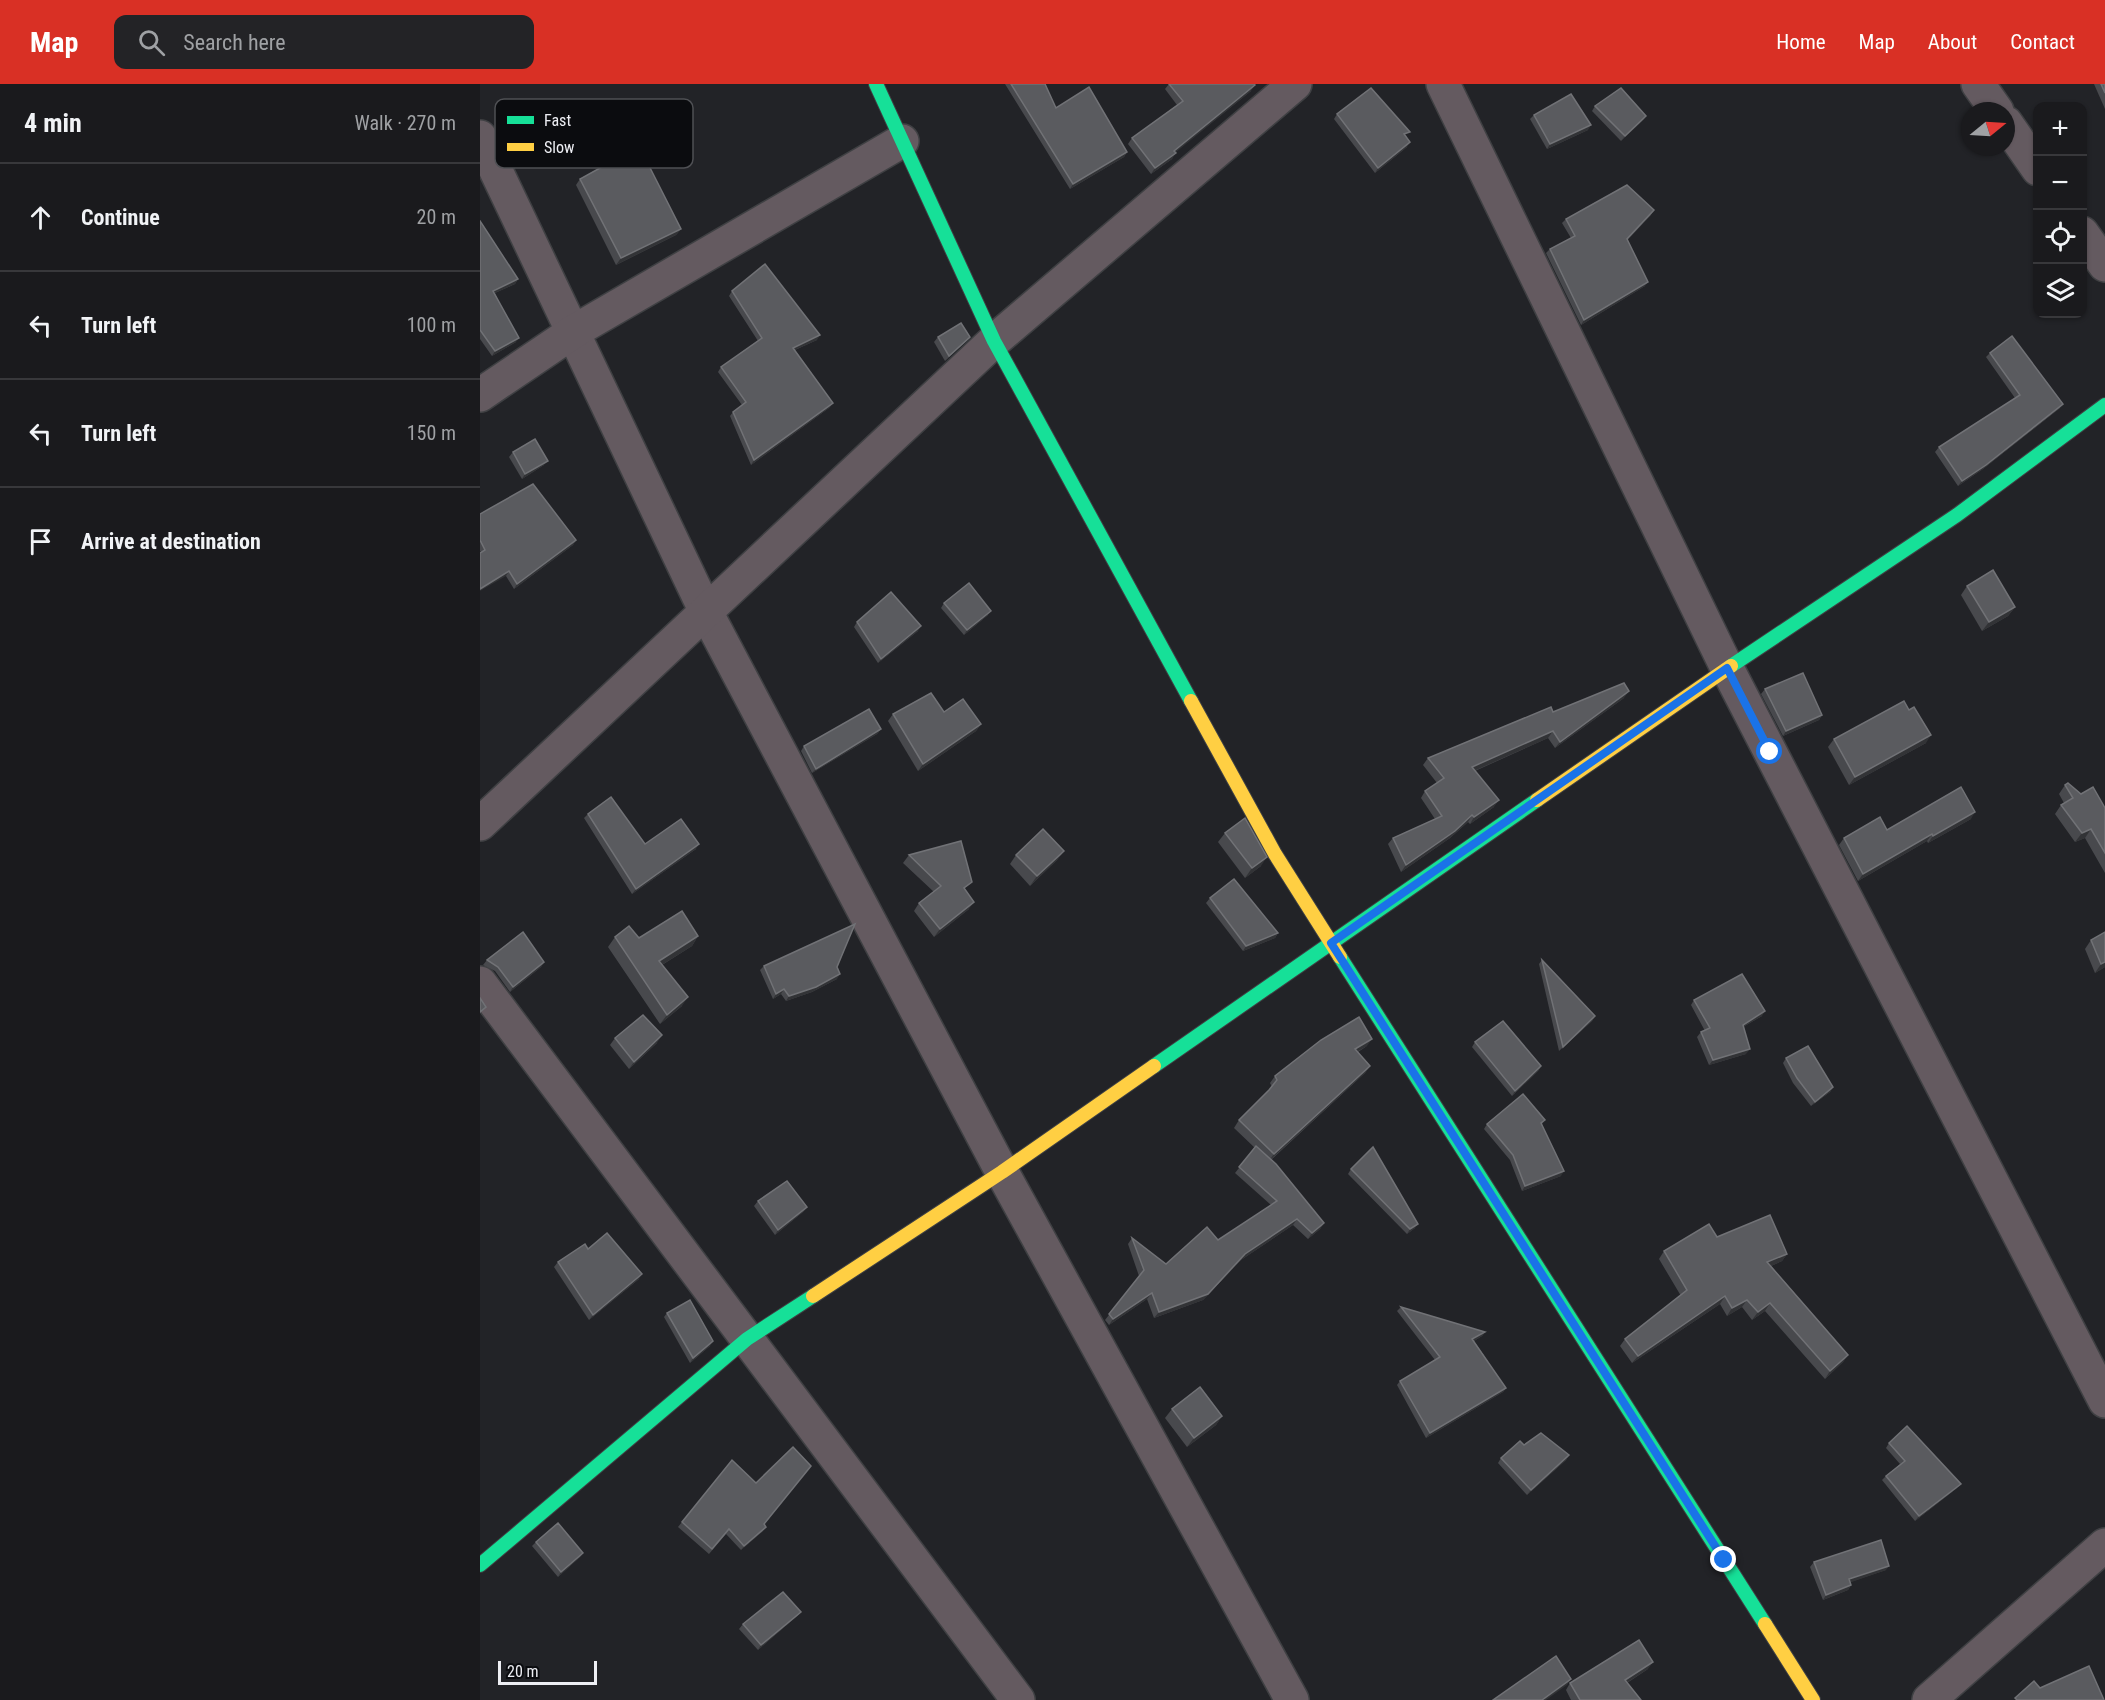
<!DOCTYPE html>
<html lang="en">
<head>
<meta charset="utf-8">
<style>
  :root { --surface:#1a1a1d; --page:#232326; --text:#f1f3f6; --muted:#9fa1a4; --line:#38383b; --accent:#d93025 }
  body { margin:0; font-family:"Roboto Condensed",sans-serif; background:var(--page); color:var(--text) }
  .controls { position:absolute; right:18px; top:18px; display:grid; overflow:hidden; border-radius:12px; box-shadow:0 2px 4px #0004 }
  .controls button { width:54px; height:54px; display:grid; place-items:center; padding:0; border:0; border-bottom:2px solid var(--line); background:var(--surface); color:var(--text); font:30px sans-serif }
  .compass { position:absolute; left:1481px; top:18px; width:54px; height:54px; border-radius:50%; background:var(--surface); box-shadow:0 2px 4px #0004; rotate:72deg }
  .scale { position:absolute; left:18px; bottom:15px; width:99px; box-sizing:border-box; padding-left:6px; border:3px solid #eeeff4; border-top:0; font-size:16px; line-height:21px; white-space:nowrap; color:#eeeff4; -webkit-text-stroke:4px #0b0c0f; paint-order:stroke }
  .stop { position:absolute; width:18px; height:18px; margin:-14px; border:4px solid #1a73e8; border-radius:50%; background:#fff }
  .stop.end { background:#1a73e8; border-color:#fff; box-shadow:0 2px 6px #0008 }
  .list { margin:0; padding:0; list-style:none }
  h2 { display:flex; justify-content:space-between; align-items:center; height:78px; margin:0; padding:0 24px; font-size:26px }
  h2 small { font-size:20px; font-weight:400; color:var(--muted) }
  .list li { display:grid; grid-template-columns:39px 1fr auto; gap:18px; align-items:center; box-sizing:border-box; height:108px; padding:0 24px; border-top:2px solid var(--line) }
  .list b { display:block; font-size:22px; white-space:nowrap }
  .list em { font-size:20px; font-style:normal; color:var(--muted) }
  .icon { flex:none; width:33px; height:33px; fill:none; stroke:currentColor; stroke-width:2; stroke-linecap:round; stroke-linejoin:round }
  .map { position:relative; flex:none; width:1625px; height:1616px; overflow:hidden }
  header { display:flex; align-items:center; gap:36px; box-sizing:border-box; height:84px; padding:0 30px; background:var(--accent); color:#fff }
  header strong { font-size:28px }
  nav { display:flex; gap:33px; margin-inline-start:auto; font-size:21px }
  .search { width:420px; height:54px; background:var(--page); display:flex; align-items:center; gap:15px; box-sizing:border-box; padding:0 21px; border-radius:12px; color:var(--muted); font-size:22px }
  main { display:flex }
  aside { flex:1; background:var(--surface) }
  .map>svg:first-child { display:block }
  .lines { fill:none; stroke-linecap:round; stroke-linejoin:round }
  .street-casing { stroke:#3f4043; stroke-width:36 }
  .fast-casing { stroke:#3f4043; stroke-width:16 }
  .slow-casing { stroke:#3f4043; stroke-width:16 }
  .street { stroke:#645a60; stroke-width:33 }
  .fast { stroke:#16e098; stroke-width:14 }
  .slow { stroke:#ffcf43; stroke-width:14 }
  .wall { fill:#48494d }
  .shaded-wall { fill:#323336 }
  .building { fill:#5a5b5f; stroke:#717276; stroke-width:1.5 }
  .route { stroke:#1a73e8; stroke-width:8 }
  .key { fill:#0b0c0f; stroke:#4f5054; stroke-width:1.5 }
  .key-label { font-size:16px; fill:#eeeff4 }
</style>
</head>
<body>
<header>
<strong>Map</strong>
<div class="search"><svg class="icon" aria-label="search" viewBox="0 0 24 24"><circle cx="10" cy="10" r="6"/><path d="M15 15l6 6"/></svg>Search here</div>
<nav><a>Home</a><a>Map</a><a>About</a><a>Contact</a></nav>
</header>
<main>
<aside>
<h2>4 min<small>Walk · 270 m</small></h2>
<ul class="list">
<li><svg class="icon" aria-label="ahead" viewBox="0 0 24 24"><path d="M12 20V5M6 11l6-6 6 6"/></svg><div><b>Continue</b></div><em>20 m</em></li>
<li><svg class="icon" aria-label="left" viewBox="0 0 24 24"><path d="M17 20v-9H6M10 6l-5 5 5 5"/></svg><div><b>Turn left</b></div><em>100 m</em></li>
<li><svg class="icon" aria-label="left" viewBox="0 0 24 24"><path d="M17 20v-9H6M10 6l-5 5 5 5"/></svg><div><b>Turn left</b></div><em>150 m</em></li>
<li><svg class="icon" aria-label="arrive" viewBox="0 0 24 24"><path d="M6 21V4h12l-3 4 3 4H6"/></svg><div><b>Arrive at destination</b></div></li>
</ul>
</aside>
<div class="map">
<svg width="1625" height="1616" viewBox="0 0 1625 1616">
  <rect width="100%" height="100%" fill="#222327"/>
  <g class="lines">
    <g class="street-casing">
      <g id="street">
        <polyline points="963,0 1247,584 1625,1317"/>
        <polyline points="1498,0 1517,27"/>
        <polyline points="1526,39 1558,85"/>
        <polyline points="0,53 226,528 522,1088 812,1616"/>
        <polyline points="1602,149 1625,181"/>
        <polyline points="0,311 93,248 422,57"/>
        <polyline points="0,740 514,257 815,0"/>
        <polyline points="0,899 538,1616"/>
        <polyline points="1449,1616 1625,1461"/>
      </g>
    </g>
    <g class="fast-casing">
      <g id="fast">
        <polyline points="396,0 514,257 711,617"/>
        <polyline points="1251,582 1477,431 1625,321"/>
        <polyline points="860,873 1285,1540"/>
        <polyline points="674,982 1057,716"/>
        <polyline points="0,1481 267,1255 333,1212"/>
      </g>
    </g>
    <g class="slow-casing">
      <g id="slow">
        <polyline points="711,617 795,770 860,873"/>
        <polyline points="1057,716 1251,582"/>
        <polyline points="333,1212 522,1088 674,982"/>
        <polyline points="1285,1540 1333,1616"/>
      </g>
    </g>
    <use href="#street" class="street"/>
    <use href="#fast" class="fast"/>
    <use href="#slow" class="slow"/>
  </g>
  <g class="wall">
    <polygon points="525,0 565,0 576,24 647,68 644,73 590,105"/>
    <polygon points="689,0 771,7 695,68 692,75 671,90 648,60 652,54 697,21 685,5"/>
    <polygon points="1614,0 1625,0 1625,25"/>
    <polygon points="1115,22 1166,32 1163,36 1141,57 1112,27"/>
    <polygon points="857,30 927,52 926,53 927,63 895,89 854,35"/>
    <polygon points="1054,31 1108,46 1067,65 1050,35"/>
    <polygon points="100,95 201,145 196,151 136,181 96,101"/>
    <polygon points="1171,131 1147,156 1165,202 1101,241 1066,169 1070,165 1091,154 1082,139 1086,135"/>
    <polygon points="0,137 38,195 35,200 15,209 36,258 12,272 0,255"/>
    <polygon points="252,207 337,256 315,266 353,319 349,324 271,381 250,332 253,328 262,321 238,288 241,283 278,257 249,212"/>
    <polygon points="458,253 490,253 486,257 465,277 454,258"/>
    <polygon points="1510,269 1580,324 1503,385 1478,402 1455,368 1459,363 1535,314 1506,273"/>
    <polygon points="33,368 64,381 42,395 29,373"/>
    <polygon points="0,430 96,456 93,461 34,505 26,492 0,467"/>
    <polygon points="1487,502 1535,523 1528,532 1502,547 1481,511"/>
    <polygon points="464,519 508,531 484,551 461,524"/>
    <polygon points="377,538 438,547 398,579 374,543"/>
    <polygon points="1285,605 1342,631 1339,636 1303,652 1281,610"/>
    <polygon points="1144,614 1075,664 1068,654 995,687 1014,723 990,740 988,738 970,754 921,788 908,760 913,754 955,735 941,714 945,707 957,699 943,681 948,674 1073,628"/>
    <polygon points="1429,626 1446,659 1369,701 1348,663 1354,655"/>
    <polygon points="464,628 501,640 496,647 438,687 408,637 413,630"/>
    <polygon points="401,645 397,650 332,689 321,667 324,662"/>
    <polygon points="1585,701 1625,724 1625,789 1605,754 1595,758 1575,730 1581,721 1584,719 1579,710"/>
    <polygon points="108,730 165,760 216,765 152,810 104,734"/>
    <polygon points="1491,735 1448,759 1447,757 1378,797 1359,761 1364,754 1407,746"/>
    <polygon points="745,749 781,782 765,794 738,758"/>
    <polygon points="584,767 577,776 550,802 530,780 536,771"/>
    <polygon points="429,771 485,806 489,825 454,853 434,827 439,819 454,808 423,779"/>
    <polygon points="730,814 798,849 795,854 763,867 726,819"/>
    <polygon points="1625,848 1625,883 1615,889 1605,865 1611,856"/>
    <polygon points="218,852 212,862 182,881 202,922 180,940 128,863 135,853"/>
    <polygon points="7,876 64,878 61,883 30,908 15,887 3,881"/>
    <polygon points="1062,876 1115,932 1112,937 1079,967 1059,880"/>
    <polygon points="284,882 357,883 357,895 332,908 306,917 301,910 293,915 280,886"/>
    <polygon points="1214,916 1282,932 1263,943 1266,970 1229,981 1217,953 1221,948 1225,947 1211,921"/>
    <polygon points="135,954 177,959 149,985 130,961"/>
    <polygon points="995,958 1061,982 1058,987 1032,1012 992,963"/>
    <polygon points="887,962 878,968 890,982 885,989 791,1076 844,1139 840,1145 828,1155 813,1141 761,1176 723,1216 674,1234 667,1215 629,1241 625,1236 659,1192 648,1160 652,1154 686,1180 738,1156 791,1121 755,1089 775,1064 754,1044 759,1036 792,1003 790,999 795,992"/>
    <polygon points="1306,974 1353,1003 1350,1008 1331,1022 1313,999 1303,979"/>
    <polygon points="1065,1036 1062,1040 1081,1092 1042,1107 1030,1076 1004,1045 1007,1040"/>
    <polygon points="871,1085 935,1144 927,1150 868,1090"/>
    <polygon points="278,1117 327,1123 323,1128 295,1151 274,1122"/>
    <polygon points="1237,1153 1307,1170 1302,1177 1291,1182 1368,1271 1363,1278 1345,1295 1285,1227 1272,1236 1262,1223 1247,1232 1240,1220 1152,1279 1140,1262 1145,1255 1201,1212 1179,1175 1184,1167"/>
    <polygon points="108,1165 159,1195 109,1236 74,1183 78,1178"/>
    <polygon points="921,1223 1005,1248 1002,1252 994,1257 1026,1304 1023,1308 946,1354 917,1301 920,1297 955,1276 917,1227"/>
    <polygon points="187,1229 230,1262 210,1279 184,1233"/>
    <polygon points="692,1325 742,1332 736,1341 707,1363 685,1334"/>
    <polygon points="1409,1359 1477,1404 1435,1437 1402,1396 1406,1392 1420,1380 1406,1364"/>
    <polygon points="1044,1361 1089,1371 1086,1376 1047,1411 1018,1379 1021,1374"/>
    <polygon points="202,1438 283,1447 261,1466 246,1450 229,1470 198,1443"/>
    <polygon points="56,1458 103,1469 100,1473 78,1493 52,1462"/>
    <polygon points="1334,1478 1406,1486 1370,1498 1371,1501 1368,1506 1343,1516 1330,1483"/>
    <polygon points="321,1528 317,1532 278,1566 259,1545 263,1540"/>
    <polygon points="1168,1585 1147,1599 1161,1616 1091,1616 1086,1606 1090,1599"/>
  </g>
  <g class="shaded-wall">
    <polygon points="775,1 771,7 690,73 694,67"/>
    <polygon points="1166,32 1163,36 1141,57 1145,52"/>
    <polygon points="1111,41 1108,46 1067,65 1070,60"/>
    <polygon points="930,58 927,63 895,89 898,84"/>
    <polygon points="647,68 644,73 590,105 593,100"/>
    <polygon points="696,69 692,75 671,90 675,84"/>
    <polygon points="1174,126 1171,131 1144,160 1147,155"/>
    <polygon points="201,145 196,151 136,181 141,174"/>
    <polygon points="38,195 35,200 10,211 13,207"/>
    <polygon points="1168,198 1165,202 1101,241 1104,236"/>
    <polygon points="340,251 337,256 310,268 313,264"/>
    <polygon points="39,254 36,258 12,272 15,267"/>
    <polygon points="353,319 349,324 271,381 274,376"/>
    <polygon points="1583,320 1580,324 1503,385 1478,402 1482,397"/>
    <polygon points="68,377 64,381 42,395 45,390"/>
    <polygon points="96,456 93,461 34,505 37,500"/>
    <polygon points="29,487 26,492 0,507 0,505"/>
    <polygon points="1535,523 1528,532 1502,547 1509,538"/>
    <polygon points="511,527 508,531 484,551 487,546"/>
    <polygon points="441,542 438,547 398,579 401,575"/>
    <polygon points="1149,607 1144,614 1075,664 1080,658"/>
    <polygon points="1342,631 1339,636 1303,652 1306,647"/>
    <polygon points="501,640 496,647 438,687 443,680"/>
    <polygon points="401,645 397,650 332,689 336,685"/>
    <polygon points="1073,647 1068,654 987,690 992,683"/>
    <polygon points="1451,651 1446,659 1369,701 1375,693"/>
    <polygon points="1019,716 1014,723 990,740 994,733"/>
    <polygon points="1495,728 1491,735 1448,759 1453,752"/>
    <polygon points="992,731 988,738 970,754 921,788 926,781"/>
    <polygon points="1611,745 1605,754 1595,758 1602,749"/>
    <polygon points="1452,750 1447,757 1378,797 1383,790"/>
    <polygon points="219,760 216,765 152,810 156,805"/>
    <polygon points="584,767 577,776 550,802 557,792"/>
    <polygon points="787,773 781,782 765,794 772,784"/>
    <polygon points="494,818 489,825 454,853 460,845"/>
    <polygon points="798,849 795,854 763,867 766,862"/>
    <polygon points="218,852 212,862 172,887 179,877"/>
    <polygon points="64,878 61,883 30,908 33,903"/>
    <polygon points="1625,878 1625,883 1615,889 1621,880"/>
    <polygon points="360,890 357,895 332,908 306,917 309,912"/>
    <polygon points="304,905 301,910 293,915 296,910"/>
    <polygon points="208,913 202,922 180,940 187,931"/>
    <polygon points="1285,927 1282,932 1259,945 1263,941"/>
    <polygon points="1115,932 1112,937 1079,967 1083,963"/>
    <polygon points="182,951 177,959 149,985 154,978"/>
    <polygon points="892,955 887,962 870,972 875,965"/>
    <polygon points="1270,965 1266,970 1229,981 1233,976"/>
    <polygon points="890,982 885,989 789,1077 794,1070"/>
    <polygon points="1061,982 1058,987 1032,1012 1035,1007"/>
    <polygon points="1353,1003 1350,1008 1331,1022 1335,1018"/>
    <polygon points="1084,1087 1081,1092 1042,1107 1045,1102"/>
    <polygon points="327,1123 323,1128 295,1151 298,1146"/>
    <polygon points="817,1135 813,1141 761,1176 723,1216 674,1234 679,1228"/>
    <polygon points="844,1139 840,1145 828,1155 832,1149"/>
    <polygon points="938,1140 935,1144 927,1150 930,1145"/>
    <polygon points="1307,1170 1302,1177 1282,1186 1287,1178"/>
    <polygon points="162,1190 159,1195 109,1236 113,1231"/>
    <polygon points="672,1209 667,1215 629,1241 633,1235"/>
    <polygon points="1245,1212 1240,1220 1152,1279 1158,1272"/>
    <polygon points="1267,1216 1262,1223 1247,1232 1252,1224"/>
    <polygon points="1290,1219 1285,1227 1272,1236 1278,1228"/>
    <polygon points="1005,1248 1002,1252 989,1260 992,1255"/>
    <polygon points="233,1257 230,1262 210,1279 213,1274"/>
    <polygon points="1368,1271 1363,1278 1345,1295 1350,1287"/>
    <polygon points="1026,1304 1023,1308 946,1354 950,1349"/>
    <polygon points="742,1332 736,1341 707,1363 714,1354"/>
    <polygon points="1089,1371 1086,1376 1047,1411 1051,1406"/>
    <polygon points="1481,1400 1477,1404 1435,1437 1439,1432"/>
    <polygon points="286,1443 283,1447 261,1466 264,1462"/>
    <polygon points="103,1469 100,1473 78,1493 81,1488"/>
    <polygon points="1409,1482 1406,1486 1366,1500 1369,1495"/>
    <polygon points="1371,1501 1368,1506 1343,1516 1346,1511"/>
    <polygon points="321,1528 317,1532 278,1566 281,1561"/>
    <polygon points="1173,1578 1168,1585 1140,1603 1145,1596"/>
    <polygon points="1091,1595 1087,1601 1066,1616 1062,1616"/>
  </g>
  <g class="building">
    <polygon points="531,0 565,0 576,24 609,3 647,68 593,100"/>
    <polygon points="689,0 774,0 775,1 694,67 696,69 675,84 652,54 703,17"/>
    <polygon points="1621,0 1625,0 1625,9"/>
    <polygon points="891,4 930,48 924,50 930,58 898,84 857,30"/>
    <polygon points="1141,4 1166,32 1145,52 1115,22"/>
    <polygon points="1091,10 1111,41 1070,60 1054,31"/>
    <polygon points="162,68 201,145 141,174 100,95 129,79"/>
    <polygon points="1147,101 1174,126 1147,155 1168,198 1104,236 1070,165 1095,152 1086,135"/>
    <polygon points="0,137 38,195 13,207 39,254 15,267 0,246"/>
    <polygon points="285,180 340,251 313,264 353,319 274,376 253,328 266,318 241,283 282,254 252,207"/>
    <polygon points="481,239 490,253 469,272 458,253"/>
    <polygon points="1532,252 1583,320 1506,381 1482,397 1459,363 1540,311 1510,269"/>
    <polygon points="55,355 68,377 45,390 33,368"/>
    <polygon points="53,400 96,456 37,500 29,487 0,505 0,469 5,466 0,456 0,430"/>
    <polygon points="1513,486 1535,523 1509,538 1487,502"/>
    <polygon points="489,499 511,527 487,546 464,519"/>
    <polygon points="411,508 441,542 401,575 377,538"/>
    <polygon points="1323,589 1342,631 1306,647 1285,605"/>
    <polygon points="1144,599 1149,607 1080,658 1073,647 992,683 1019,716 994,733 992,731 975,747 926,781 913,754 962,732 945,707 964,694 948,674 1071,623 1073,628"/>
    <polygon points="451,609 464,628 483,615 501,640 443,680 413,630"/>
    <polygon points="1424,617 1429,626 1434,623 1451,651 1375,693 1354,655"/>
    <polygon points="389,625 401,645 336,685 324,662"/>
    <polygon points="1588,699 1601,710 1613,703 1625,724 1625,769 1611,745 1602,749 1581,721 1593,714 1585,701"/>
    <polygon points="1481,703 1495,728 1453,752 1452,750 1383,790 1364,754 1400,733 1407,746"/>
    <polygon points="131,713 165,760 201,735 219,760 156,805 108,730"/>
    <polygon points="765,734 787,773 772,784 745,749"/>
    <polygon points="563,745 584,767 557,792 536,771"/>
    <polygon points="481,757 492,798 484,804 494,818 460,845 439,819 461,802 429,771"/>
    <polygon points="754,795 798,849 766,862 730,814"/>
    <polygon points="202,827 218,852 179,877 208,913 187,931 135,853 149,842 159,854"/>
    <polygon points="375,840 357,883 360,890 336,903 309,912 304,905 296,910 284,882"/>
    <polygon points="43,848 64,878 33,903 18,883 7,876"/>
    <polygon points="1625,848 1625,878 1621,880 1611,856"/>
    <polygon points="1062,876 1115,932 1083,963"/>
    <polygon points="1262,890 1285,927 1263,941 1270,965 1233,976 1221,948 1230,944 1214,916"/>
    <polygon points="0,914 6,923 0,928"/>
    <polygon points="163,931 182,951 154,978 135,954"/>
    <polygon points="879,933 892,955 875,965 890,982 794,1070 759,1036 789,1006 797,996 795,992 841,956"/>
    <polygon points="1023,937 1061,982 1035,1007 995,958"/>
    <polygon points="1328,962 1353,1003 1335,1018 1317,994 1306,974"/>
    <polygon points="1043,1010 1065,1036 1061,1039 1084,1087 1045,1102 1033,1071 1007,1040"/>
    <polygon points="776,1062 796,1080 844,1139 832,1149 817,1135 765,1170 728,1210 679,1228 672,1209 633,1235 629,1230 664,1186 652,1154 686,1180 727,1143 738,1156 797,1117 759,1083"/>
    <polygon points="893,1063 938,1140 930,1145 871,1085"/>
    <polygon points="307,1097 327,1123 298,1146 278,1117"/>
    <polygon points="1290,1131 1307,1170 1287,1178 1368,1271 1350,1287 1290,1219 1278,1228 1267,1216 1252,1224 1245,1212 1158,1272 1145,1255 1207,1206 1184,1167 1229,1140 1237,1153"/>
    <polygon points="127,1149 162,1190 113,1231 78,1178 105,1160 108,1165"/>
    <polygon points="210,1216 233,1257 213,1274 187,1229"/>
    <polygon points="921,1223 1005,1248 992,1255 1026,1304 950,1349 920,1297 960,1273"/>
    <polygon points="720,1303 742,1332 714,1354 692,1325"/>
    <polygon points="1427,1342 1481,1400 1439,1432 1406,1392 1425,1377 1409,1359"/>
    <polygon points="1061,1349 1089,1371 1051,1406 1021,1374 1040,1357 1044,1361"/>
    <polygon points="313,1363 331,1382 284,1440 286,1443 264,1462 249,1445 232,1465 202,1438 252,1376 276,1399"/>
    <polygon points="78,1439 103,1469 81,1488 56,1458"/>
    <polygon points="1401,1456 1409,1482 1369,1495 1371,1501 1346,1511 1334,1478"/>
    <polygon points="303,1508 321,1528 281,1561 263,1540"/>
    <polygon points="1159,1556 1173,1578 1145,1596 1161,1616 1100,1616 1090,1599"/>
    <polygon points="1076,1572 1091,1595 1062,1616 1013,1616"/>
    <polygon points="1609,1582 1624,1616 1537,1616 1535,1614 1554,1597 1560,1604"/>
  </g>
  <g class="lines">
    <polyline class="route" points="1244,1476 851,859 1247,584 1290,668"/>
  </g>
  <rect x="15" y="15" width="198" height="69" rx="9" class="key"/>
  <rect x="27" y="32" width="27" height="8" fill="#16e098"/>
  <rect x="27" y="59" width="27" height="8" fill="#ffcf43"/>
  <g class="key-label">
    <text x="64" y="42">Fast</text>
    <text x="64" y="69">Slow</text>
  </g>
</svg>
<div class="controls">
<button>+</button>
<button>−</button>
<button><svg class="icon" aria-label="locate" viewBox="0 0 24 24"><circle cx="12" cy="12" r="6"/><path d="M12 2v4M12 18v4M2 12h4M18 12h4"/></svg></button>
<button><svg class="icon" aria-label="layers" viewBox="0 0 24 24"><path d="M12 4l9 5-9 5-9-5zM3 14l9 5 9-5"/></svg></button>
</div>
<svg class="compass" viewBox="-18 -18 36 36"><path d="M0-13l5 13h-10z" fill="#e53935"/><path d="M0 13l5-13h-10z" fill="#9fa1a4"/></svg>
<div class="scale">20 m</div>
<div class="stop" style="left:1290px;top:668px"></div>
<div class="stop end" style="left:1244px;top:1476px"></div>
</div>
</main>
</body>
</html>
